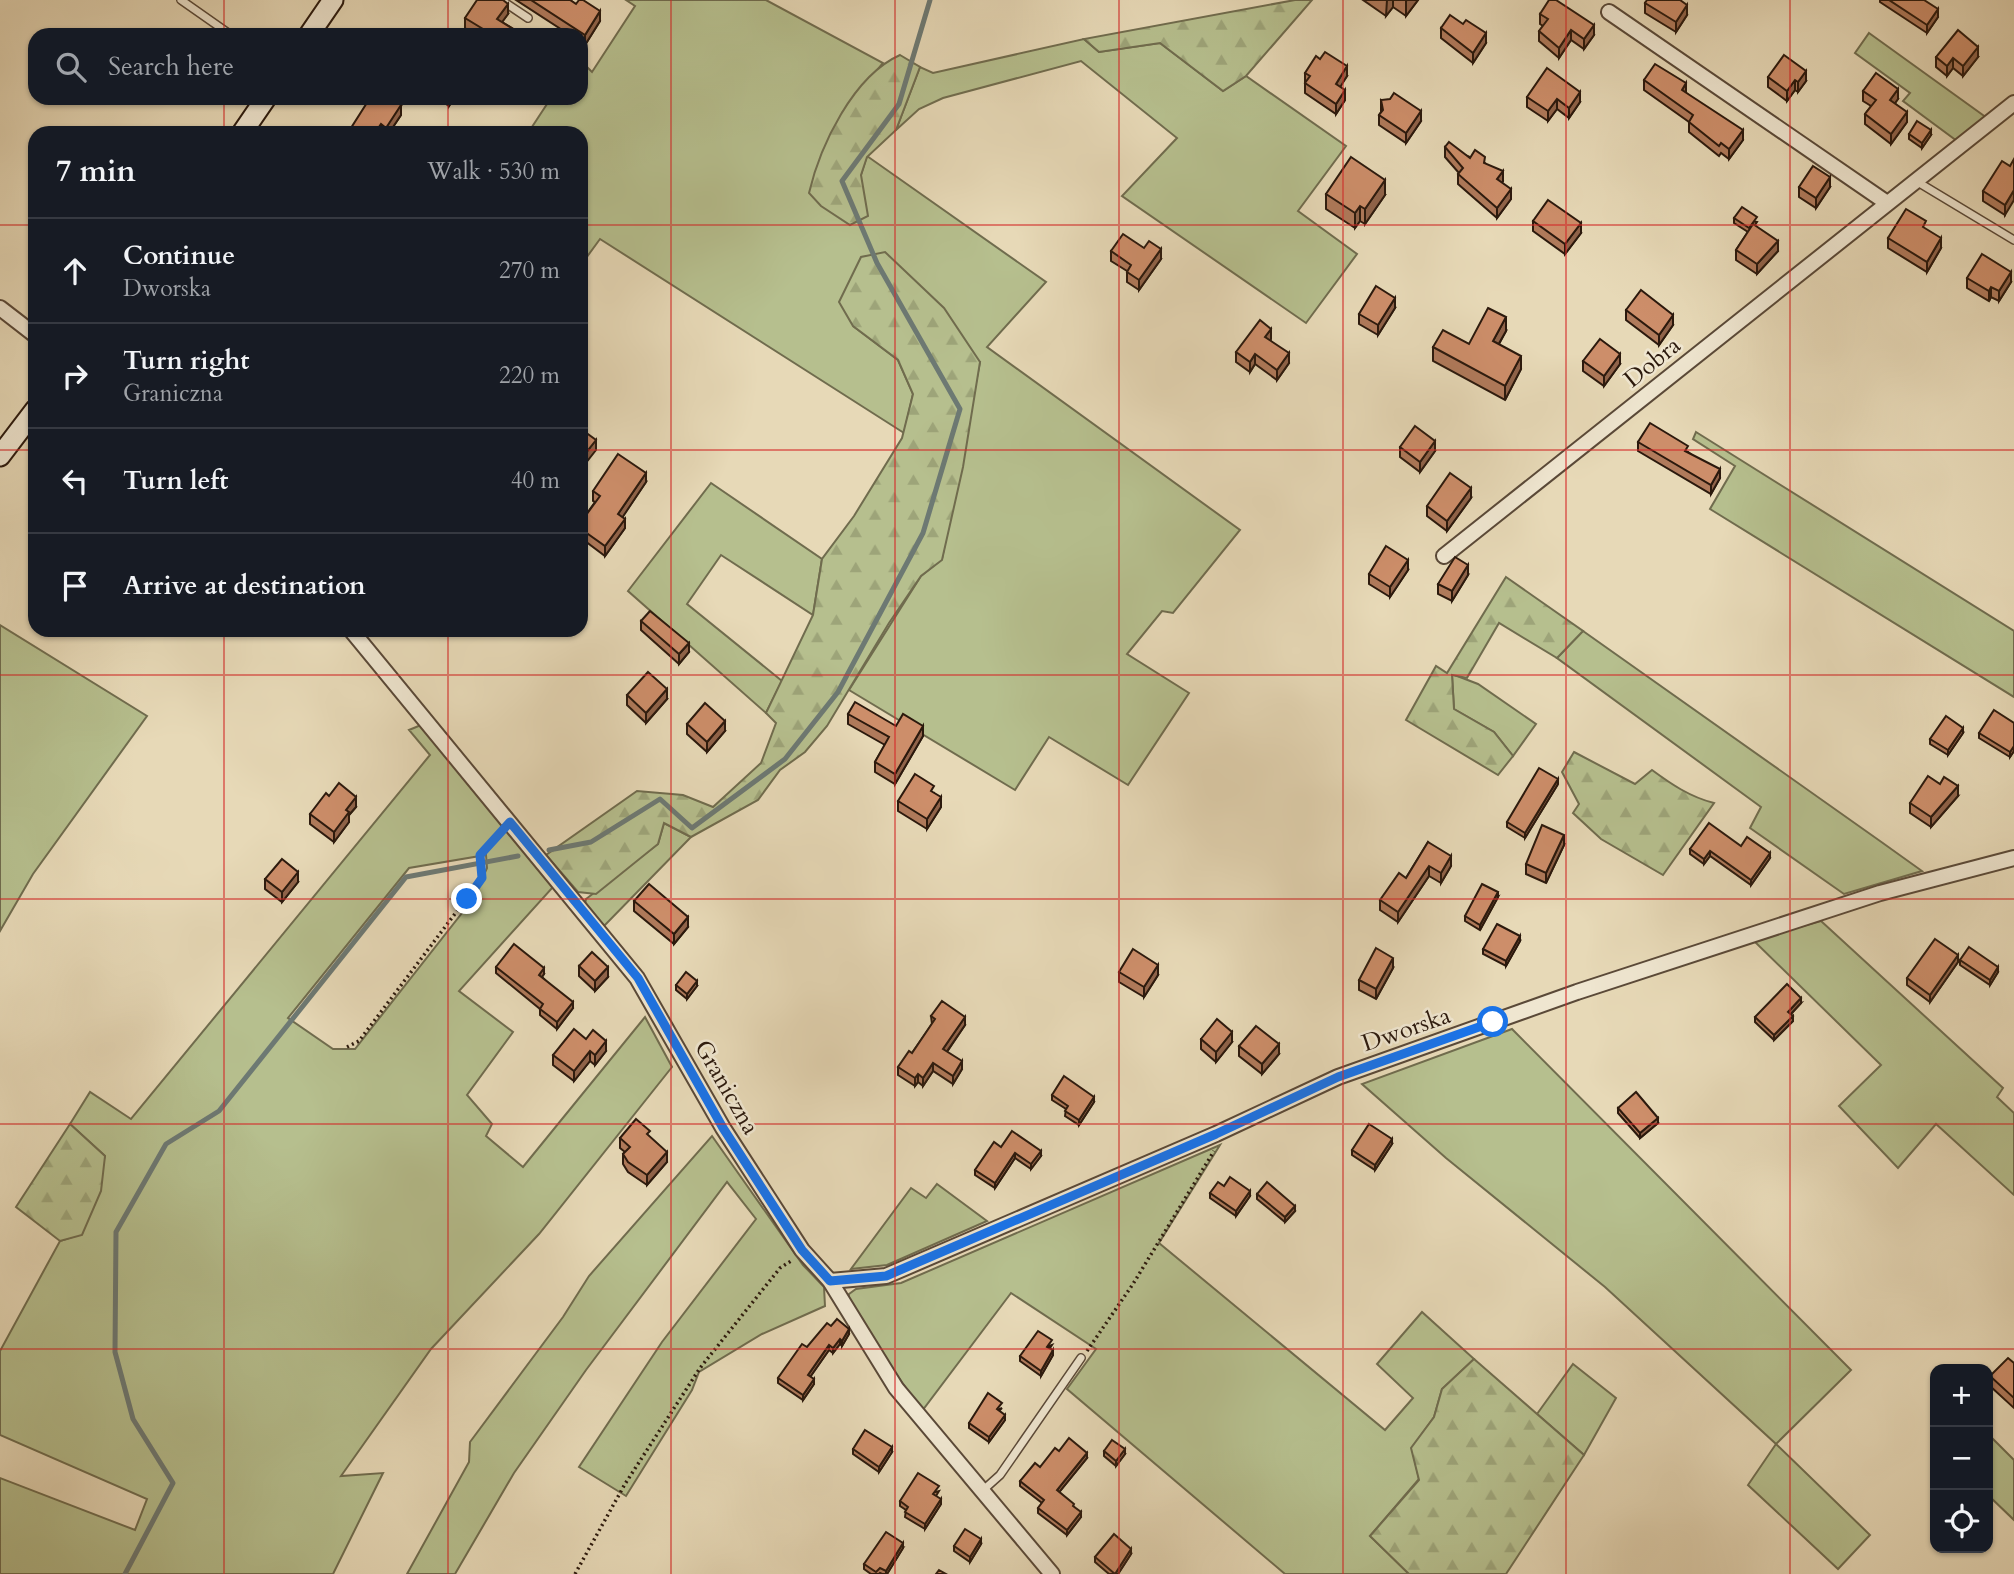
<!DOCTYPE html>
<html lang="en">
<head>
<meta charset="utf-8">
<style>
  :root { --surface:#171b24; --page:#242831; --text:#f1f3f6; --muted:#9ea1a6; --line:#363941 }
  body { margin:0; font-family:Cardo,serif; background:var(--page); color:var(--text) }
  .controls { position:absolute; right:21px; bottom:21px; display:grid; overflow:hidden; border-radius:14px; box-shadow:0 2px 5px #0004 }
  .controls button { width:63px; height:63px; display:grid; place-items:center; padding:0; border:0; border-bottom:2px solid var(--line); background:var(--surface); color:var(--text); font:35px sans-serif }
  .stop { position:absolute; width:21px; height:21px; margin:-16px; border:5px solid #1a73e8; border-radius:50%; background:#fff }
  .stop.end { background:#1a73e8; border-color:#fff; box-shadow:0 2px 7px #0008 }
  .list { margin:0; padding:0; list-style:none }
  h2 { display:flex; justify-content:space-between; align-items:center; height:91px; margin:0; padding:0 28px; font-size:30px }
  h2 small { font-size:23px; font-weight:400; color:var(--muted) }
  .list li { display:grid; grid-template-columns:46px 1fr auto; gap:21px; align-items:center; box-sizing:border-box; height:105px; padding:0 28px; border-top:2px solid var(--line) }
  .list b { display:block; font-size:26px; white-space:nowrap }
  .list p { margin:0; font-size:23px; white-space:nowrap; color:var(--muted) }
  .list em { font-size:23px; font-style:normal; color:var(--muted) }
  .icon { flex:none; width:38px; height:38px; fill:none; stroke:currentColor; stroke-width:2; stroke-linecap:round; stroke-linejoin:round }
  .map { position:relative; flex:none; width:2014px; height:1574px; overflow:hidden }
  .search { position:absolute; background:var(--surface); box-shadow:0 2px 5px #0004; left:28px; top:28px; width:560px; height:77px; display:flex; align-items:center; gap:18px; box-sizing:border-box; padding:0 24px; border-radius:21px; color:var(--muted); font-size:26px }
  .panel { position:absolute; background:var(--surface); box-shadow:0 2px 5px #0004; left:28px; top:126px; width:560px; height:511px; border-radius:21px }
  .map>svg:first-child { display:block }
  .green { fill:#b6bf8e; stroke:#706c4e; stroke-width:2; fill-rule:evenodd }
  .forest { fill:url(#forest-firs); stroke:#706c4e; stroke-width:2 }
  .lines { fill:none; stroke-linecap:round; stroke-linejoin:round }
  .stream { stroke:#6d7973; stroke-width:5 }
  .lane-casing { stroke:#5a4938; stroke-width:10 }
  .street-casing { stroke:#5a4938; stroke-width:18 }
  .secondary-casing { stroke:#2b190d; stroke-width:23 }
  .path { stroke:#2b190d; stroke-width:3.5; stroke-dasharray:2 3.5; stroke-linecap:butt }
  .lane { stroke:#efe6d0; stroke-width:7 }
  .street { stroke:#efe6d0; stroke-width:14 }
  .secondary { stroke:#efe6d0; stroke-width:19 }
  .wall { fill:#b07a5b; stroke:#2b190d; stroke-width:2 }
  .shaded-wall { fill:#90634a; stroke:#2b190d; stroke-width:2 }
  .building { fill:#cd8e6a; stroke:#2b190d; stroke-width:2 }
  .route { stroke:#1a73e8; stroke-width:9 }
  .grid { fill:none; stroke:#d62828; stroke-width:2; stroke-opacity:0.55 }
  .labels { text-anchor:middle; stroke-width:5; stroke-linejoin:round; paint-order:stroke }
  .street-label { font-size:24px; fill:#2b190d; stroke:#efe6d0 }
</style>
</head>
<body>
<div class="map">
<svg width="2014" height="1574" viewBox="0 0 2014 1574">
  <defs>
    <pattern id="forest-firs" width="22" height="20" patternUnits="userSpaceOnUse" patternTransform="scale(1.75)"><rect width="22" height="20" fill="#b6bf8e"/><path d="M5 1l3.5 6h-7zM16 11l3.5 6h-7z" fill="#9da479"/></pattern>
  </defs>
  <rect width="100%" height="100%" fill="#e7d9b7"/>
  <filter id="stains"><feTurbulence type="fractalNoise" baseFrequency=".00286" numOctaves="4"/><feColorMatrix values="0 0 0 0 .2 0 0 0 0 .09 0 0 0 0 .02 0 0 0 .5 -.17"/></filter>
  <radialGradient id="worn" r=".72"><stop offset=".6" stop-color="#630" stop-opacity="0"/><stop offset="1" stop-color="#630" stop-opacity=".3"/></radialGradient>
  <g class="green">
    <polygon points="626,0 766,0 883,63 842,113 861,175 867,156 1046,282 987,347 1240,530 1173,613 1162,611 1127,654 1189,693 1128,785 1049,737 1015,790 849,690 921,576 942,559 980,362 853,326 898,360 913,394 904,433 600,239 581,265 581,133 528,133 551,98 581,98 581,61 592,72 635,6"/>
    <polygon points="1869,33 1987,118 1957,141 1903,101 1910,93 1855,53"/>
    <polygon points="1084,39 1099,52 1160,43 1223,91 1246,76 1346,146 1298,211 1357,254 1306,323 1122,196 1177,138 1081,61 943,98 919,109 896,130 920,67 933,73"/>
    <polygon points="1696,432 2014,631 2014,697 1710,509 1735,466 1693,439"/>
    <polygon points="711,483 822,559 813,615 721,555 687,604 782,681 766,713 628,591"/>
    <polygon points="0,625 147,716 33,874 0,931"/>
    <polygon points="1583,631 1880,841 1922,871 1844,894 1750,828 1761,807 1557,658"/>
    <polygon points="1452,674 1478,684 1536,724 1513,756 1494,732 1454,709"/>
    <path d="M421 725 553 887 459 991 513 1032 467 1095 492 1124 486 1136 523 1167 645 1017 672 1067 539 1234 431 1349 341 1476 383 1473 333 1574H0V1478L135 1530 147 1499 0 1435V1351L60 1241 82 1234 105 1156 70 1124 90 1092 131 1119 430 755 409 730ZM486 855 487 868 473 899 355 1049H333L288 1018 409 868Z"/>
    <polygon points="664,823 691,837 604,926 585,904 586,899 658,844"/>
    <polygon points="1821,921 2003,1088 1997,1097 2014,1113 2014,1195 1936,1124 1898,1168 1839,1106 1881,1065 1753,940"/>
    <polygon points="1512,1029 1851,1370 1776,1444 1870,1535 1838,1569 1748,1485 1776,1444 1605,1287 1446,1158 1362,1084"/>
    <polygon points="712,1136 803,1265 824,1287 825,1306 762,1334 699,1372 692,1390 626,1496 579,1467 662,1342 756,1219 727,1182 586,1370 514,1473 455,1574 407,1574 469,1462 470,1442 563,1317 589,1276"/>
    <polygon points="1220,1145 1159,1243 1385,1430 1413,1398 1377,1364 1422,1312 1474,1359 1442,1389 1434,1417 1412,1448 1419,1479 1370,1536 1409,1574 1285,1574 1067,1389 1096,1349 1011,1293 922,1411 848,1305 849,1294 856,1289 901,1283"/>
    <polygon points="937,1184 987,1221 887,1265 851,1269 911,1188 926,1198"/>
    <polygon points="1573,1364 1616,1398 1584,1455 1537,1414"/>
    <polygon points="1988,1434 2014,1460 2014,1520 1988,1495"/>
  </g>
  <g class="forest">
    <polygon points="1295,0 1312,0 1246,76 1223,91 1160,43 1099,52 1084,39"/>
    <path d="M900 55 920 67 896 130 867 157 861 175 868 216 850 225 821 206 809 193C820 146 853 76 900 55Z"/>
    <polygon points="885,252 944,308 980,362 963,467 942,560 921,576 889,623 827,726 805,752 780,770 758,800 691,837 664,823 658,844 596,894 578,892 546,855 637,791 683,795 713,807 761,763 776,723 766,713 813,615 822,559 854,516 902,438 913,394 898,360 853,326 839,302 861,257"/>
    <polygon points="1506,577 1583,631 1557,658 1499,623 1467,678 1452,675 1454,709 1494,732 1513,756 1498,775 1406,720 1436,666 1447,673"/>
    <path d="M1574 752 1635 784 1652 770C1671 784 1690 797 1714 803L1663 875 1601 839 1573 813 1579 804 1562 772Z"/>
    <polygon points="70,1124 105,1156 101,1191 82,1235 60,1241 16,1207"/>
    <polygon points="1474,1359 1584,1455 1506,1574 1409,1574 1370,1536 1419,1480 1411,1448 1434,1417 1442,1389"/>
  </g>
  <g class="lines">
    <g class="stream">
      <polyline points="549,850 591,842 660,799 692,828 785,759 838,692 923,533 960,409 877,263 842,181 899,104 930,0"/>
      <polyline points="125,1574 173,1483 133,1419 115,1352 116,1232 166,1144 219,1111 406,877 518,856"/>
    </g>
    <g class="lane-casing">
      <g id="lane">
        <polyline points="181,0 231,35"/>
        <polyline points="501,0 528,18"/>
        <polyline points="1916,181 2014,240"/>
        <polyline points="981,1492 1000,1475 1081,1358"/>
      </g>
    </g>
    <g class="street-casing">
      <g id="street">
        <polyline points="1609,12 1887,203"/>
        <polyline points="0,308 35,335"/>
        <polyline points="1444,556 2014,103"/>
        <polyline points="351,630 637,978 723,1128 802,1250 830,1281 896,1388 1052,1574"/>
        <polyline points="830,1281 886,1276 1216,1134 1338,1077 1577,992 1880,893 2014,858"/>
      </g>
    </g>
    <g class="secondary-casing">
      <g id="secondary">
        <polyline points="309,35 333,0"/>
        <polyline points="242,133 266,98"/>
        <polyline points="0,456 35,410"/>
      </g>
    </g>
    <g class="path">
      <polyline points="347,1047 359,1041 482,878 480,854 500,833"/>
      <polyline points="1087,1351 1133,1284 1214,1151"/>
      <polyline points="575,1574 625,1484 700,1368 780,1268 791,1261"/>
    </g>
    <use href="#lane" class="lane"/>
    <use href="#street" class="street"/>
    <use href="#secondary" class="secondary"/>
  </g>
  <g class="wall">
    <polygon points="516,0 570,0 600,21 585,45 581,42 581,35 570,35"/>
    <polygon points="1363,0 1418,0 1406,16 1393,7 1386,16"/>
    <polygon points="1880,0 1924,0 1938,17 1927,33 1880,2"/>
    <polygon points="1645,3 1687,15 1676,32 1645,13"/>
    <polygon points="508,14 502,22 523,35 476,35 465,28 465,18"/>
    <polygon points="1540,14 1594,35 1584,49 1571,40 1559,58 1539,41 1539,31 1543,26 1540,24"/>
    <polygon points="1441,28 1486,43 1473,63 1441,38"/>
    <polygon points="1936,57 1978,57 1963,76 1953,68 1947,76 1936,67"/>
    <polygon points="1305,73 1347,76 1340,86 1345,100 1336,114 1305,93"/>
    <polygon points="1768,77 1806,81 1798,92 1795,90 1787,101 1768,87"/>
    <polygon points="1644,80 1686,93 1743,140 1729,159 1721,153 1719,156 1689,132 1689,122 1644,90"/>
    <polygon points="1863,91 1898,99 1895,103 1907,122 1891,144 1865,124 1865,114 1871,106 1863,101"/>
    <polygon points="1527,97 1580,102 1569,118 1557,109 1548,121 1527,107"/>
    <polygon points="438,98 454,98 449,106"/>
    <polygon points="1381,100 1421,121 1406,143 1379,125 1379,115 1381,112"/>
    <polygon points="401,106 401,115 389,133 343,133"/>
    <polygon points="1909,134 1931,135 1922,148 1909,139"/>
    <polygon points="1445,147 1485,163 1503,181 1502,183 1511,199 1497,218 1458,184 1458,174 1459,173 1445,157"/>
    <polygon points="2010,166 2005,215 1983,201 1983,191"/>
    <polygon points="1799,187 1830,187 1816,208 1799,197"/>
    <polygon points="1326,194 1385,195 1365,224 1360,221 1355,228 1326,209"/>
    <polygon points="1734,218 1757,222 1755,225 1778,251 1757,274 1736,260 1736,250 1748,232 1734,223"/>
    <polygon points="1533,221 1581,233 1565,254 1533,231"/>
    <polygon points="1888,238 1941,248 1927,272 1888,248"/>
    <polygon points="1111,251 1161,259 1139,290 1127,282 1127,271 1111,261"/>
    <polygon points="1967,278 2011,282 1999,301 1991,297 1989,301 1967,288"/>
    <polygon points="1395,308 1378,335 1359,324 1359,314"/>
    <polygon points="1626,310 1673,325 1659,345 1626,320"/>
    <polygon points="1506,331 1499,344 1521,369 1505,400 1433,361 1433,347 1469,344"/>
    <polygon points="1271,339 1270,340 1289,363 1277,380 1255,364 1250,372 1236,362 1236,352"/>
    <polygon points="1583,361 1620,364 1604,386 1583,371"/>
    <polygon points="1638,442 1688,452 1720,478 1711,494 1638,451"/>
    <polygon points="1400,447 1435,451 1420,472 1400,457"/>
    <polygon points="646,482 622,517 625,528 605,556 581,538 581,522 595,502 593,501 593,491"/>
    <polygon points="1471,498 1447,531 1427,516 1427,506"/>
    <polygon points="1408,570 1390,597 1369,584 1369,574"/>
    <polygon points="1468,575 1452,601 1438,594 1438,584"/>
    <polygon points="641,621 689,652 679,664 641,630"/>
    <polygon points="627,695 667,699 646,723 627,705"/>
    <polygon points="848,714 896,726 923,736 895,784 875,772 875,762 885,745 848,724"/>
    <polygon points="2014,723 2014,751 2010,757 1979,738 1979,733"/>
    <polygon points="687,724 725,731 707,752 687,734"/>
    <polygon points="1963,733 1948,755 1930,744 1930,739"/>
    <polygon points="1558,784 1525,838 1507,827 1507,822"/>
    <polygon points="934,793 941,807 927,829 898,811 898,801"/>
    <polygon points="329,796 356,807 349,815 349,822 334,842 310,824 310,814"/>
    <polygon points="1958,796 1931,827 1910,813 1910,803"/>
    <polygon points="1428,842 1451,866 1441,883 1429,876 1398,922 1380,910 1380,900 1406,878"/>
    <polygon points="1564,845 1546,883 1526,874 1526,864"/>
    <polygon points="1741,846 1770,858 1751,885 1710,856 1704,864 1690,854 1690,849"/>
    <polygon points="265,879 298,882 282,902 265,889"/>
    <polygon points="1498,897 1480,930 1465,921 1465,916"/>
    <polygon points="634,901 688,927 674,944 634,911"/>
    <polygon points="1520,941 1506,966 1483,954 1483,949"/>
    <polygon points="1960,960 1998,972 1990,985 1960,965"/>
    <polygon points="1958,962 1930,1002 1907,985 1907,978"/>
    <polygon points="579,966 608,977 595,991 579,976"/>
    <polygon points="496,967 544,974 542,977 573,1008 557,1029 540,1015 540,1009 496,973"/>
    <polygon points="1393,968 1376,999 1359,990 1359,980"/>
    <polygon points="1119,972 1158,975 1144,997 1119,982"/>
    <polygon points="676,985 697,986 687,999 676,990"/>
    <polygon points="1801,1003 1791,1014 1793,1021 1774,1040 1755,1022 1755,1017"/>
    <polygon points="931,1016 965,1025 947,1052 962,1069 953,1084 933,1071 923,1086 918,1082 915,1086 898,1075 898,1067 912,1053 932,1024"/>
    <polygon points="586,1039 606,1051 595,1065 590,1061 574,1081 553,1065 553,1055"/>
    <polygon points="1201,1039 1232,1042 1216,1062 1201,1049"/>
    <polygon points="1239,1046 1279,1054 1262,1074 1239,1056"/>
    <polygon points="1052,1095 1094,1102 1079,1125 1065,1116 1066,1109 1052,1100"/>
    <polygon points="1618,1108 1658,1123 1640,1138 1618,1113"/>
    <polygon points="650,1137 667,1162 647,1185 628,1172 623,1164 623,1154 625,1152 620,1148 620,1138"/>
    <polygon points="1392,1144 1375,1170 1352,1155 1352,1150"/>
    <polygon points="1001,1147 1041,1156 1031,1169 1015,1158 995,1188 975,1175 975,1170"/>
    <polygon points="1224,1186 1250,1196 1236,1216 1210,1198 1210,1193"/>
    <polygon points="1257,1194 1295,1211 1285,1222 1257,1199"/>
    <polygon points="831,1326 849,1334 842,1346 840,1344 833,1353 829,1350 810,1377 814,1384 803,1400 778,1383 778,1378 807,1347"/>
    <polygon points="1052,1345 1050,1348 1053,1355 1041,1376 1020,1361 1020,1356"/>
    <polygon points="2014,1363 2014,1408 1990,1386 1990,1376"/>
    <polygon points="1002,1408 999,1411 1005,1420 989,1442 969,1428 969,1423"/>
    <polygon points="853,1449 892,1452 879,1472 853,1454"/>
    <polygon points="1059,1451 1087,1458 1059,1492 1074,1507 1081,1517 1067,1535 1038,1513 1038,1508 1042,1503 1020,1486 1020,1481 1040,1467"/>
    <polygon points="1104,1451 1125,1454 1116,1466 1104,1456"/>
    <polygon points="939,1491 936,1496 941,1504 925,1529 905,1517 906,1510 900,1506 900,1501"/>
    <polygon points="981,1544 970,1562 954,1551 954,1546"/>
    <polygon points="903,1548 887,1574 882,1574 880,1573 879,1574 871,1574 864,1569 864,1564"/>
    <polygon points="1131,1554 1118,1574 1109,1574 1095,1562 1095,1557"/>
  </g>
  <g class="shaded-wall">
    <polygon points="1387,0 1393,0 1393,7 1386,16"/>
    <polygon points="1407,0 1418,0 1406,16 1406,1"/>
    <polygon points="508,4 508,14 497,29 497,19"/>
    <polygon points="1687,5 1687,15 1676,32 1676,22"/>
    <polygon points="1938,9 1938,17 1927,33 1927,25"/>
    <polygon points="600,11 600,21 585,45 585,35"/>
    <polygon points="1594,25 1594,35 1584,49 1584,39"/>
    <polygon points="1571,30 1571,40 1559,58 1559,48"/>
    <polygon points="1486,33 1486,43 1473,63 1473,53"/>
    <polygon points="1978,47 1978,57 1963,76 1963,66"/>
    <polygon points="1953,58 1953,68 1947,76 1947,66"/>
    <polygon points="1347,66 1347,76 1336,94 1336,84"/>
    <polygon points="1806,71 1806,81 1798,92 1798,82"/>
    <polygon points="1795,80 1795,90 1787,101 1787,91"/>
    <polygon points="1686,83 1686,93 1682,90"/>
    <polygon points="1898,89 1898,99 1890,110 1890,100"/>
    <polygon points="1345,90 1345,100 1336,114 1336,104"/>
    <polygon points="1580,92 1580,102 1569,118 1569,108"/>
    <polygon points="399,98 406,98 401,106 401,115 389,133 386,133 386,128 396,102"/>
    <polygon points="449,98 454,98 449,106"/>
    <polygon points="1557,99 1557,109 1548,121 1548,111"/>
    <polygon points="1421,111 1421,121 1406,143 1406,133"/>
    <polygon points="1907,112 1907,122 1891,144 1891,134"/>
    <polygon points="381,124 381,133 375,133"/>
    <polygon points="1743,130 1743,140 1729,159 1729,149"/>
    <polygon points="1931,130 1931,135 1922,148 1922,143"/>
    <polygon points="1503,171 1503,181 1497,189 1497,179"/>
    <polygon points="1830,177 1830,187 1816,208 1816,198"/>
    <polygon points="1385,180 1385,195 1365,224 1365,209"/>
    <polygon points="1511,189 1511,199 1497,218 1497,208"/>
    <polygon points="2014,190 2014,200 2005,215 2005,205"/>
    <polygon points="1360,206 1360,221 1355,228 1355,213"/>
    <polygon points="1581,223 1581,233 1565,254 1565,244"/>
    <polygon points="1941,238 1941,248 1927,272 1927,262"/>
    <polygon points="1778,241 1778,251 1757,274 1757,264"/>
    <polygon points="1161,249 1161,259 1139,290 1139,280"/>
    <polygon points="2011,272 2011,282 1999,301 1999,291"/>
    <polygon points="1991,287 1991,297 1989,301 1989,291"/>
    <polygon points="1395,298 1395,308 1378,335 1378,325"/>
    <polygon points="1673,315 1673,325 1659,345 1659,335"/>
    <polygon points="1506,317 1506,331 1493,354 1493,341"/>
    <polygon points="1271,329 1271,339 1265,347 1265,337"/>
    <polygon points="1289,353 1289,363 1277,380 1277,370"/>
    <polygon points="1255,354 1255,364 1250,372 1250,362"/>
    <polygon points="1620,354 1620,364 1604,386 1604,376"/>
    <polygon points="1521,356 1521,369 1505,400 1505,386"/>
    <polygon points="596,440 596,450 581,469 581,459"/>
    <polygon points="1435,441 1435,451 1420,472 1420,462"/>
    <polygon points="1720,469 1720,478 1711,494 1711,485"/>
    <polygon points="646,473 646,482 618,524 618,514"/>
    <polygon points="1471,488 1471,498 1447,531 1447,521"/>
    <polygon points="625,519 625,528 605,556 605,546"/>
    <polygon points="1408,560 1408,570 1390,597 1390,587"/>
    <polygon points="1468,565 1468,575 1452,601 1452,591"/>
    <polygon points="689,643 689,652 679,664 679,654"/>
    <polygon points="667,689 667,699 646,723 646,713"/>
    <polygon points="725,721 725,731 707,752 707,742"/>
    <polygon points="923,726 923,736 895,784 895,774"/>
    <polygon points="1963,728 1963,733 1948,755 1948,750"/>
    <polygon points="2014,746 2014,751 2010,757 2010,752"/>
    <polygon points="1558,779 1558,784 1525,838 1525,833"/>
    <polygon points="1958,786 1958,796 1931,827 1931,817"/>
    <polygon points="356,797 356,807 349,815 349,822 334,842 334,832 346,810"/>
    <polygon points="941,797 941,807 927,829 927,819"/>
    <polygon points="1564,835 1564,845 1546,883 1546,873"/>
    <polygon points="1710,851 1710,856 1704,864 1704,859"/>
    <polygon points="1770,853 1770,858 1751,885 1751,880"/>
    <polygon points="1451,856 1451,866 1441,883 1441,873"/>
    <polygon points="1429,866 1429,876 1398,922 1398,912"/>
    <polygon points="298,872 298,882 282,902 282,892"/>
    <polygon points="1498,892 1498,897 1480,930 1480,925"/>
    <polygon points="688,917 688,927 674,944 674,934"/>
    <polygon points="1520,936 1520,941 1506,966 1506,961"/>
    <polygon points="1958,955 1958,962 1930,1002 1930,995"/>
    <polygon points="1393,958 1393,968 1376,999 1376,989"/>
    <polygon points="1158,965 1158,975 1144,997 1144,987"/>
    <polygon points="608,967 608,977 595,991 595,981"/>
    <polygon points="1998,967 1998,972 1990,985 1990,980"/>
    <polygon points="544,968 544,974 539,981 539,975"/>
    <polygon points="697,981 697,986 687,999 687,994"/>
    <polygon points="1801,998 1801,1003 1788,1017 1788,1012"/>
    <polygon points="573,1002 573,1008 557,1029 557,1022"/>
    <polygon points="1793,1016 1793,1021 1774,1040 1774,1035"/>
    <polygon points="965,1017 965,1025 943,1057 943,1049"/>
    <polygon points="1232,1032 1232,1042 1216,1062 1216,1052"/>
    <polygon points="606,1041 606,1051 595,1065 595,1055"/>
    <polygon points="1279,1044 1279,1054 1262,1074 1262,1064"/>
    <polygon points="590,1051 590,1061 574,1081 574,1071"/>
    <polygon points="962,1061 962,1069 953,1084 953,1076"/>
    <polygon points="933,1063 933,1071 923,1086 923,1078"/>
    <polygon points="918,1074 918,1082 915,1086 915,1078"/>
    <polygon points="1094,1097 1094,1102 1079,1125 1079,1120"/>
    <polygon points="1658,1118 1658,1123 1640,1138 1640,1133"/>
    <polygon points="1392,1139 1392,1144 1375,1170 1375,1165"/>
    <polygon points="1041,1151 1041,1156 1031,1169 1031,1164"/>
    <polygon points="667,1152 667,1162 647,1185 647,1175"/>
    <polygon points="1015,1153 1015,1158 995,1188 995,1183"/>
    <polygon points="1250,1191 1250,1196 1236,1216 1236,1211"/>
    <polygon points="1295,1206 1295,1211 1285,1222 1285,1217"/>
    <polygon points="849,1329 849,1334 842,1346 842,1341"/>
    <polygon points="840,1339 840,1344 833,1353 833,1348"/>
    <polygon points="829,1345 829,1350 808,1380 808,1375"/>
    <polygon points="1053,1350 1053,1355 1041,1376 1041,1371"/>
    <polygon points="814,1379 814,1384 803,1400 803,1395"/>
    <polygon points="1005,1415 1005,1420 989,1442 989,1437"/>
    <polygon points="892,1447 892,1452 879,1472 879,1467"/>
    <polygon points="1125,1449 1125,1454 1116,1466 1116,1461"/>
    <polygon points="1087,1453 1087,1458 1057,1495 1057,1490"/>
    <polygon points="941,1499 941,1504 925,1529 925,1524"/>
    <polygon points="1081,1512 1081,1517 1067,1535 1067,1530"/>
    <polygon points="981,1539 981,1544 970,1562 970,1557"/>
    <polygon points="903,1543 903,1548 887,1574 886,1574 886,1571"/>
    <polygon points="1131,1549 1131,1554 1118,1574 1115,1574"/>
  </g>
  <g class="building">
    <polygon points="477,0 503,0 508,4 497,19 523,35 493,35 465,18"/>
    <polygon points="531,0 570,0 576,4 579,0 583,0 600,11 585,35"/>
    <polygon points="1549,0 1556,0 1594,25 1584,39 1571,30 1559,48 1539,31 1548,19 1540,14"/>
    <polygon points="1647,0 1680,0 1687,5 1676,22 1645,3"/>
    <polygon points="1889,0 1924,0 1938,9 1927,25"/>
    <polygon points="1450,15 1463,24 1466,20 1486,33 1473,53 1441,28"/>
    <polygon points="1958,30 1978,47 1963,66 1953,58 1947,66 1936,57"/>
    <polygon points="530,31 536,35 528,35"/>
    <polygon points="1325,52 1347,66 1336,84 1345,90 1336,104 1305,83 1310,76 1305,73 1316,56 1320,59"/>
    <polygon points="1784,55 1806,71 1798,82 1795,80 1787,91 1768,77"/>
    <polygon points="1655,64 1686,83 1682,90 1743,130 1729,149 1721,143 1719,146 1689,122 1693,115 1644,80"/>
    <polygon points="1547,68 1580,92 1569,108 1557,99 1548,111 1527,97"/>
    <polygon points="1876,73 1898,89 1890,100 1907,112 1891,134 1865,114 1876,100 1863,91"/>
    <polygon points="1394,93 1421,111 1406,133 1379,115 1383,110 1381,100 1390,99"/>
    <polygon points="370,98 399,98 396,102 401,105 386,128 381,124 375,133 343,133 346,129 349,131"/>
    <polygon points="1917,121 1931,130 1922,143 1909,134"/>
    <polygon points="1449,142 1470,158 1475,150 1485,157 1484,163 1503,171 1497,179 1511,189 1497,208 1458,174 1463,168 1445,147"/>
    <polygon points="1351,157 1385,180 1365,209 1360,206 1355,213 1326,194"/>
    <polygon points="2014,159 2014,190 2005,205 1983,191 2002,161 2010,166"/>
    <polygon points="1813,166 1830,177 1816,198 1799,187"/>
    <polygon points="1548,200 1581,223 1565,244 1533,221"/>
    <polygon points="1742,207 1757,217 1749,228 1734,218"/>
    <polygon points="1906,209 1926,221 1923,227 1941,238 1927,262 1888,238"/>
    <polygon points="1753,224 1778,241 1757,264 1736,250"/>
    <polygon points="1123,234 1144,248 1149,241 1161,249 1139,280 1127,272 1131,265 1111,251"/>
    <polygon points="1982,254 2011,272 1999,291 1991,287 1989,291 1967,278"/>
    <polygon points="1376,286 1395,298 1378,325 1359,314"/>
    <polygon points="1641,290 1673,315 1659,335 1626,310"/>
    <polygon points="1488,308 1506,317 1493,341 1521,356 1505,386 1433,347 1443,330 1469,344"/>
    <polygon points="1260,320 1271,329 1265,337 1289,353 1277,370 1255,354 1250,362 1236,352"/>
    <polygon points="1600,339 1620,354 1604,376 1583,361"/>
    <polygon points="1650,423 1688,446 1685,451 1720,469 1711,485 1638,442"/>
    <polygon points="1415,426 1435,441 1420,462 1400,447"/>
    <polygon points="581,429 596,440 581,459"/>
    <polygon points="618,454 646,473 618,514 625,519 605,546 581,529 581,522 600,496 593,491"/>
    <polygon points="1450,473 1471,488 1447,521 1427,506"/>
    <polygon points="1386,546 1408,560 1390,587 1369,574"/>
    <polygon points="1455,557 1468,565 1452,591 1438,584"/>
    <polygon points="650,611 689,643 679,654 641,621"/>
    <polygon points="648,672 667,689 646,713 627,695"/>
    <polygon points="855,702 896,726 903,714 923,726 895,774 875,762 889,737 848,714"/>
    <polygon points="705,703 725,721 707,742 687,724"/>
    <polygon points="1994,710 2014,723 2014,746 2010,752 1979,733"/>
    <polygon points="1946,716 1963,728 1948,750 1930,739"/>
    <polygon points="1539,768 1558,779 1525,833 1507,822"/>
    <polygon points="915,774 934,786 931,791 941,797 927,819 898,801"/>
    <polygon points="1928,776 1940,784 1944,777 1958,786 1931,817 1910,803"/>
    <polygon points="339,783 356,797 346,810 349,812 334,832 310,814 326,793 329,796"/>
    <polygon points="1709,823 1741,846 1747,837 1770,853 1751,880 1710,851 1704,859 1690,849"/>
    <polygon points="1542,825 1564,835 1546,873 1526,864"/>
    <polygon points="1428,842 1451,856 1441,873 1429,866 1398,912 1380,900 1399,873 1406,878"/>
    <polygon points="282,859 298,872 282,892 265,879"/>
    <polygon points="649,884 688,917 674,934 634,901"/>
    <polygon points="1482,884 1498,892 1480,925 1465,916"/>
    <polygon points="1497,924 1520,936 1506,961 1483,949"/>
    <polygon points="1935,939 1958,955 1930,995 1907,978"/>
    <polygon points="514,944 544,968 539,975 573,1002 557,1022 540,1009 543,1004 496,967"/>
    <polygon points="1969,947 1998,967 1990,980 1960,960"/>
    <polygon points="1376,948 1393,958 1376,989 1359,980"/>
    <polygon points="1133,949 1158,965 1144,987 1119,972"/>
    <polygon points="592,952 608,967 595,981 579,966"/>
    <polygon points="686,972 697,981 687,994 676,985"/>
    <polygon points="1787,984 1801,998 1788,1012 1793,1016 1774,1035 1755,1017"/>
    <polygon points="942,1001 965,1017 943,1049 962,1061 953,1076 933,1063 923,1078 918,1074 915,1078 898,1067 909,1051 912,1053 935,1019 931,1016"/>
    <polygon points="1217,1019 1232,1032 1216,1052 1201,1039"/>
    <polygon points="1256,1026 1279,1044 1262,1064 1239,1046"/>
    <polygon points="574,1029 586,1039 593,1030 606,1041 595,1055 590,1051 574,1071 553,1055"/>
    <polygon points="1064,1076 1094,1097 1079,1120 1065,1111 1068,1106 1052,1095"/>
    <polygon points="1636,1092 1658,1118 1640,1133 1618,1108"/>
    <polygon points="636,1119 650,1131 647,1134 667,1152 647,1175 628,1162 623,1154 630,1147 620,1138"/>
    <polygon points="1369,1124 1392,1139 1375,1165 1352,1150"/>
    <polygon points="1012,1131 1041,1151 1031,1164 1015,1153 995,1183 975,1170 994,1142 1001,1147"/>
    <polygon points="1230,1177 1250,1191 1236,1211 1210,1193 1218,1182 1224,1186"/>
    <polygon points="1267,1182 1295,1206 1285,1217 1257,1194"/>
    <polygon points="837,1319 849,1329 842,1341 840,1339 833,1348 829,1345 808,1375 814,1379 803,1395 778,1378 802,1344 807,1347 827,1323 831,1326"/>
    <polygon points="1038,1331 1052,1340 1047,1347 1053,1350 1041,1371 1020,1356"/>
    <polygon points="2008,1358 2014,1363 2014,1398 1990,1376"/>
    <polygon points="988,1393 1002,1403 997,1409 1005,1415 989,1437 969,1423"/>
    <polygon points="865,1430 892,1447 879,1467 853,1449"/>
    <polygon points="1069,1438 1087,1453 1057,1490 1074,1504 1073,1506 1081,1512 1067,1530 1038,1508 1044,1500 1020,1481 1035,1463 1040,1467 1055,1448 1059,1451"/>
    <polygon points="1112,1440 1125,1449 1116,1461 1104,1451"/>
    <polygon points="918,1473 939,1486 933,1494 941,1499 925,1524 905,1512 908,1507 900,1501"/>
    <polygon points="965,1529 981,1539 970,1557 954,1546"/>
    <polygon points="886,1532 903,1543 886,1571 880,1568 876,1572 864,1564"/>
    <polygon points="1114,1534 1131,1549 1115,1574 1095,1557"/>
    <polygon points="939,1570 946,1574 936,1574"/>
  </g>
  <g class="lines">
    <polyline class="route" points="467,899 482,878 480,855 510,822 638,978 723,1128 802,1250 830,1281 886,1276 1216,1134 1338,1077 1493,1022"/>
  </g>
  <path class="grid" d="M224 0V35M448 0V35M671 0V1574M895 0V1574M1119 0V1574M1343 0V1574M1566 0V1574M1790 0V1574M224 98V133M448 98V133M0 225H35M581 225H2014M0 450H35M581 450H2014M224 630V1574M448 630V1574M0 675H2014M0 899H2014M0 1124H2014M0 1349H2014"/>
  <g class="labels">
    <g class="street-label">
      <text transform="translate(1652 362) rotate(-39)" y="8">Dobra</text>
      <text transform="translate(1406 1029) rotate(-19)" y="8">Dworska</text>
      <text transform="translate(727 1087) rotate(60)" y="8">Graniczna</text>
    </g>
  </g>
  <rect width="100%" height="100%" filter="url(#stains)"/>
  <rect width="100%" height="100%" fill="url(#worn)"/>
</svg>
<div class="controls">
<button>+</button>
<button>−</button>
<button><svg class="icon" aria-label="locate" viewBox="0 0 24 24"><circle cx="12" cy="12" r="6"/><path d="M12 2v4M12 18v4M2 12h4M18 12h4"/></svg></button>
</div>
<div class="stop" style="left:1493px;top:1022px"></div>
<div class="stop end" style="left:467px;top:899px"></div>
<div class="search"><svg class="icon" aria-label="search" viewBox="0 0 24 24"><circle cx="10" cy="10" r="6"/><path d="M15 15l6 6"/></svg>Search here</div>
<section class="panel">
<h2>7 min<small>Walk · 530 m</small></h2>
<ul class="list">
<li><svg class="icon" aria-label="ahead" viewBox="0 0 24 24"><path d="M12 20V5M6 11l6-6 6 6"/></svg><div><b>Continue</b><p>Dworska</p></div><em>270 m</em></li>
<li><svg class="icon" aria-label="right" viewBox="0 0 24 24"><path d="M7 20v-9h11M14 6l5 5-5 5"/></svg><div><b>Turn right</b><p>Graniczna</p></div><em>220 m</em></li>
<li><svg class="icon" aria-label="left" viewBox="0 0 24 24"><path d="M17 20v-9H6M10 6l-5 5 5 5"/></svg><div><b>Turn left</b></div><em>40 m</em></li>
<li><svg class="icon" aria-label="arrive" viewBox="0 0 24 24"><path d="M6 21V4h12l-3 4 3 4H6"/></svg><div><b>Arrive at destination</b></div></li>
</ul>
</section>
</div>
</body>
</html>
